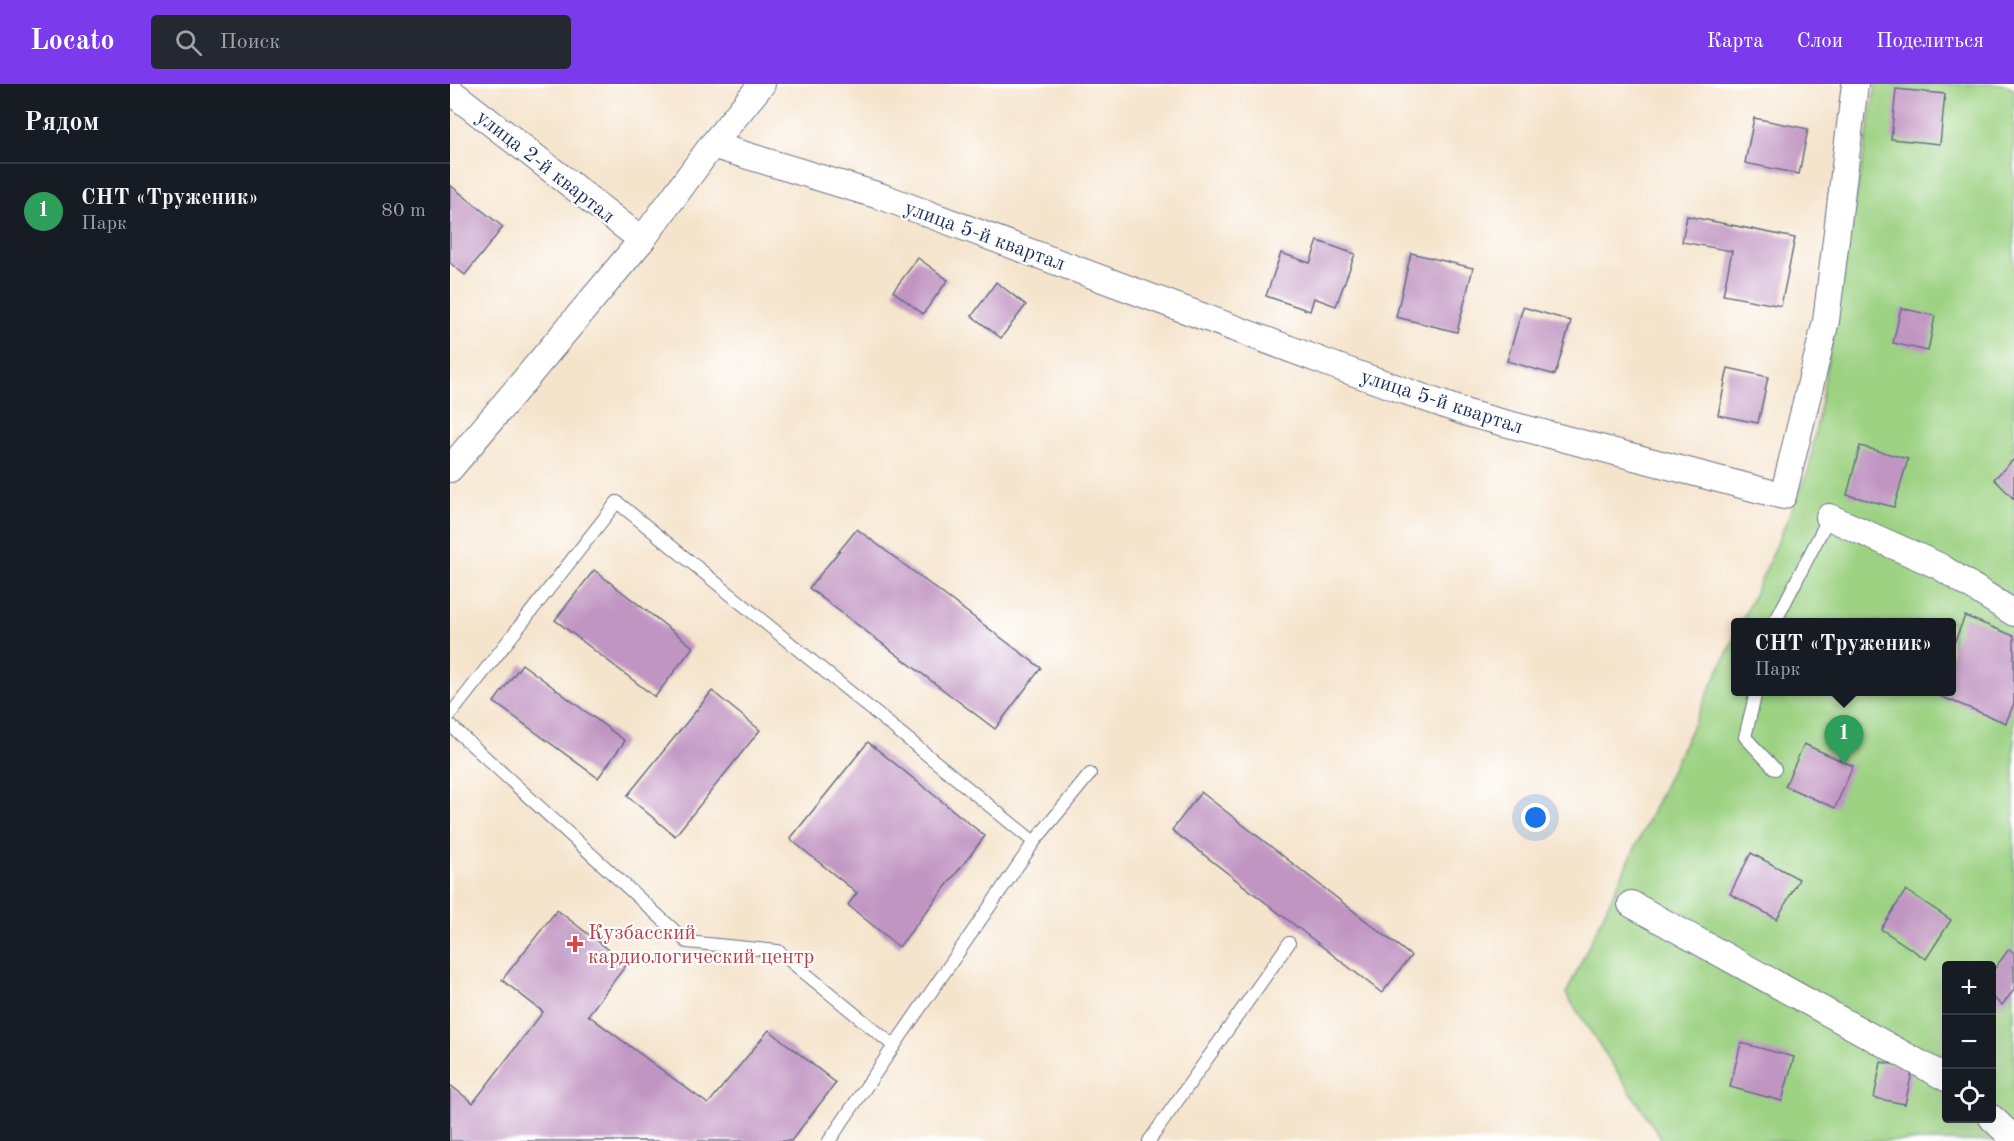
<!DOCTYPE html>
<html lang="ru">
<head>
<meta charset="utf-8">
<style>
  :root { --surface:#171b24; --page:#242831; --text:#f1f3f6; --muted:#9ea1a6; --line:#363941; --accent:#7c3aed }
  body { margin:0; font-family:"Old Standard TT",serif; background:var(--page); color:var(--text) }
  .controls { position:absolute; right:18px; bottom:18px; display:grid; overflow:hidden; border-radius:6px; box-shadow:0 6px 24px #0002 }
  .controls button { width:54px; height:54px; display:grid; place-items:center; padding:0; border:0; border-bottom:2px solid var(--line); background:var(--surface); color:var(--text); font:30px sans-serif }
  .you { position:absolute; left:1086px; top:734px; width:21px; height:21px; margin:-15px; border:4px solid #fff; border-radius:50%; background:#1a73e8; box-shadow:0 0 0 9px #1a73e833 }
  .badge { display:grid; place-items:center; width:39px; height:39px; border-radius:50%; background:var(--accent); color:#fff; font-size:20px; font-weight:700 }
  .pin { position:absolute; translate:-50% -50px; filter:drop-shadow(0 2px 3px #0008) }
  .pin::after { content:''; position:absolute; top:32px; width:21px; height:18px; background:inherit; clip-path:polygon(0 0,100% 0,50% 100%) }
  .popup { position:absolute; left:1281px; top:534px; width:225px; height:78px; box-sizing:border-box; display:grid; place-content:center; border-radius:6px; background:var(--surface); filter:drop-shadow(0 2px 4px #0005); font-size:20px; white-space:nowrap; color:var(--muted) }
  .popup b { font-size:22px; color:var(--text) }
  .popup::after { content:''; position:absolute; left:50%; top:100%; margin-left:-12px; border:12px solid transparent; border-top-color:var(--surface) }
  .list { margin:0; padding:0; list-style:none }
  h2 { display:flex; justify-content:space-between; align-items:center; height:78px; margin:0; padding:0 24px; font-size:26px }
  h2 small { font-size:20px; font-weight:400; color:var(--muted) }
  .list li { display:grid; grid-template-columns:39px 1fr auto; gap:18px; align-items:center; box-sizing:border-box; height:96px; padding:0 24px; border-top:2px solid var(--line) }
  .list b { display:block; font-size:22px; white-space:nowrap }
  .list p { margin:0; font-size:20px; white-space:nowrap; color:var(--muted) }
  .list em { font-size:20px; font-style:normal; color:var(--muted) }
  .icon { flex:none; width:33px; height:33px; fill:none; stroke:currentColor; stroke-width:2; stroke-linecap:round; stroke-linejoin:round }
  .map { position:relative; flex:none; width:1564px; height:1057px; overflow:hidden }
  header { display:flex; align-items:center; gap:36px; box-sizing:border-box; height:84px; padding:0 30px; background:var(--accent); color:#fff }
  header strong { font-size:28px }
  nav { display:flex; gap:33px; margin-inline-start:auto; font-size:21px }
  .search { width:420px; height:54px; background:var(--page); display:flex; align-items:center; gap:15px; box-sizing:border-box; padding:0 21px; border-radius:6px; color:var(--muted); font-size:22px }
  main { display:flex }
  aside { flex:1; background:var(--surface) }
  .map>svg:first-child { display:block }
  .green { fill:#9dd283; stroke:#5c8070; stroke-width:1.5; fill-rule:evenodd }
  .building { fill:#c195c2 }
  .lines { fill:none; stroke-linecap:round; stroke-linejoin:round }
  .lane-casing { stroke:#676e84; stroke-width:14 }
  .street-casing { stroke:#676e84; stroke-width:28 }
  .lane { stroke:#fff; stroke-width:12 }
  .street { stroke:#fff; stroke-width:26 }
  .health-dot { fill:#e0444e; stroke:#fff; stroke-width:2 }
  .labels { text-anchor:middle; stroke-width:4.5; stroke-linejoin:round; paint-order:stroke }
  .street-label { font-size:21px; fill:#1b2f5e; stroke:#fff }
  .health-label { font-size:21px; fill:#be3a42; stroke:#fff; text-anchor:start }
</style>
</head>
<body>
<header>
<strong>Locato</strong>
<div class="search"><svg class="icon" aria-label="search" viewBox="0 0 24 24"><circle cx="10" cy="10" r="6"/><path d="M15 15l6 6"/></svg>Поиск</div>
<nav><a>Карта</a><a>Слои</a><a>Поделиться</a></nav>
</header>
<main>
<aside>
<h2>Рядом<small></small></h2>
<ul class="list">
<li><span class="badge" style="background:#2e9e5b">1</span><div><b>СНТ «Труженик»</b><p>Парк</p></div><em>80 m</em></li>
</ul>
</aside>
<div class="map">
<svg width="1564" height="1057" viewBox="0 0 1564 1057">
  <rect width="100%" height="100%" fill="#fff"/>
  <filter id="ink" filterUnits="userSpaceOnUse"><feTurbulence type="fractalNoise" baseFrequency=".0167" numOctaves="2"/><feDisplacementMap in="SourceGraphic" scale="12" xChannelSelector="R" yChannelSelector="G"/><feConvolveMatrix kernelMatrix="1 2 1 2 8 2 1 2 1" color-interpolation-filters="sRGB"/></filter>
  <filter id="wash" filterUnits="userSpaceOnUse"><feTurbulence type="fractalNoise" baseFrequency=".008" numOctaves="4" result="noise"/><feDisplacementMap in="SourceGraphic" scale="24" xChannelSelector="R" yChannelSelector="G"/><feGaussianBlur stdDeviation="1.35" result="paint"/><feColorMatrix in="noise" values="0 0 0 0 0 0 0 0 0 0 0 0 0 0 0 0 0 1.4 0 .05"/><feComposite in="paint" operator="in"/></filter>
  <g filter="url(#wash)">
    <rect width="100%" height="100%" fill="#f5e4cc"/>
    <path class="green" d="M1426 0H1555L1564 6V1057H1213L1116 910 1286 550V608H1502V538H1291L1318 481 1359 385ZM1496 882H1542V1034H1496Z"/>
    <g id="blocks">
      <g class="building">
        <polygon points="1446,5 1495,10 1490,60 1441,55"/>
        <polygon points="1304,34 1358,45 1349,90 1295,79"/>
        <polygon points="0,101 53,143 15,191 0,179"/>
        <polygon points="1237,132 1345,154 1331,222 1273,211 1282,167 1232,158"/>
        <polygon points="868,157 905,170 886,222 864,214 860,227 816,212 831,169 860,179"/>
        <polygon points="961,169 1023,184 1007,248 946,233"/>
        <polygon points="468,174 498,196 473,230 443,207"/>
        <polygon points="546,198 576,221 551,254 522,232"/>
        <polygon points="1073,223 1121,237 1105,291 1057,277"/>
        <polygon points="1451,224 1485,232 1478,267 1443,259"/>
        <polygon points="1278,284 1318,293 1308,339 1268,331"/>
        <polygon points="1410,362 1458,375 1444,423 1397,411"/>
        <polygon points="1564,375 1564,415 1544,395"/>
        <polygon points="407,445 591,584 545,645 359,504"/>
        <polygon points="144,486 243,563 205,613 105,536"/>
        <polygon points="1515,532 1564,552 1564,619 1556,639 1480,608 1502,608 1502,564"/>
        <polygon points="72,580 175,657 148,694 44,618"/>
        <polygon points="262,607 310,646 225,752 177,712"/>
        <polygon points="418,658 535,752 449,863 398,821 407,809 340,755"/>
        <polygon points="1354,660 1403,682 1385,724 1335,702"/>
        <polygon points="751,708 961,872 932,909 722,746"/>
        <polygon points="1301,769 1349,795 1327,835 1280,810"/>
        <polygon points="1456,806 1501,836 1476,875 1431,845"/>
        <polygon points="107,826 177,880 138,931 258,1020 319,946 386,999 341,1057 0,1057 0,1001 23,1019 93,928 52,896"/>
        <polygon points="1559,865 1564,869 1564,906 1552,921 1542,913 1542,888"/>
        <polygon points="1291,959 1344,973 1332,1017 1280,1003"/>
        <polygon points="1431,978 1463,984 1455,1020 1424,1014"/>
      </g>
    </g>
  </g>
  <g filter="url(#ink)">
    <use href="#blocks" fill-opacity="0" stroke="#676e84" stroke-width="1.5"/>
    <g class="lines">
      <g class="lane-casing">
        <g id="lane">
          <polyline points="1325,538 1379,433"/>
          <polyline points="1306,608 1295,653 1325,685"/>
          <polyline points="0,631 167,418 584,758"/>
          <polyline points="0,641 237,858 328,867 444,962 584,758 640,690"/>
          <polyline points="379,1057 444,962"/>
          <polyline points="699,1057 839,859"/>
        </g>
      </g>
      <g class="street-casing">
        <g id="street">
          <polyline points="0,7 192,156"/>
          <polyline points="262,61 433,113 888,283 1020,330 1333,412 1376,237 1405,0"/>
          <polyline points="0,385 192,156 262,61 312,0"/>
          <polyline points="1379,433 1489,482 1564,529"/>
          <polyline points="1181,820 1496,994"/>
          <polyline points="1542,1034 1564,1055"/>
        </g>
      </g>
      <use href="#lane" class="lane"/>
      <use href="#street" class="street"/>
    </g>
  </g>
  <path class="health-dot" d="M122 851h6v6h6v6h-6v6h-6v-6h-6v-6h6z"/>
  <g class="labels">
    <g class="street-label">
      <text transform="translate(96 82) rotate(38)" y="7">улица 2-й квартал</text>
      <text transform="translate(535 151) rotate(20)" y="7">улица 5-й квартал</text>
      <text transform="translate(992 317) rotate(18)" y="7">улица 5-й квартал</text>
    </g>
    <g class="health-label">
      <text x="138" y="855">Кузбасский<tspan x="138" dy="24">кардиологический центр</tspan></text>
    </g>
  </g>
</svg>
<div class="controls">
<button>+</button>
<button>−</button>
<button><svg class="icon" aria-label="locate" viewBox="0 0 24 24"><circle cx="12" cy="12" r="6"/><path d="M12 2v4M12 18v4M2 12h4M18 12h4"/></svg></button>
</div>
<div class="you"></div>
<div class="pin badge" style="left:1394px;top:681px;background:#2e9e5b">1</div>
<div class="popup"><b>СНТ «Труженик»</b>Парк</div>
</div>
</main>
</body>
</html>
